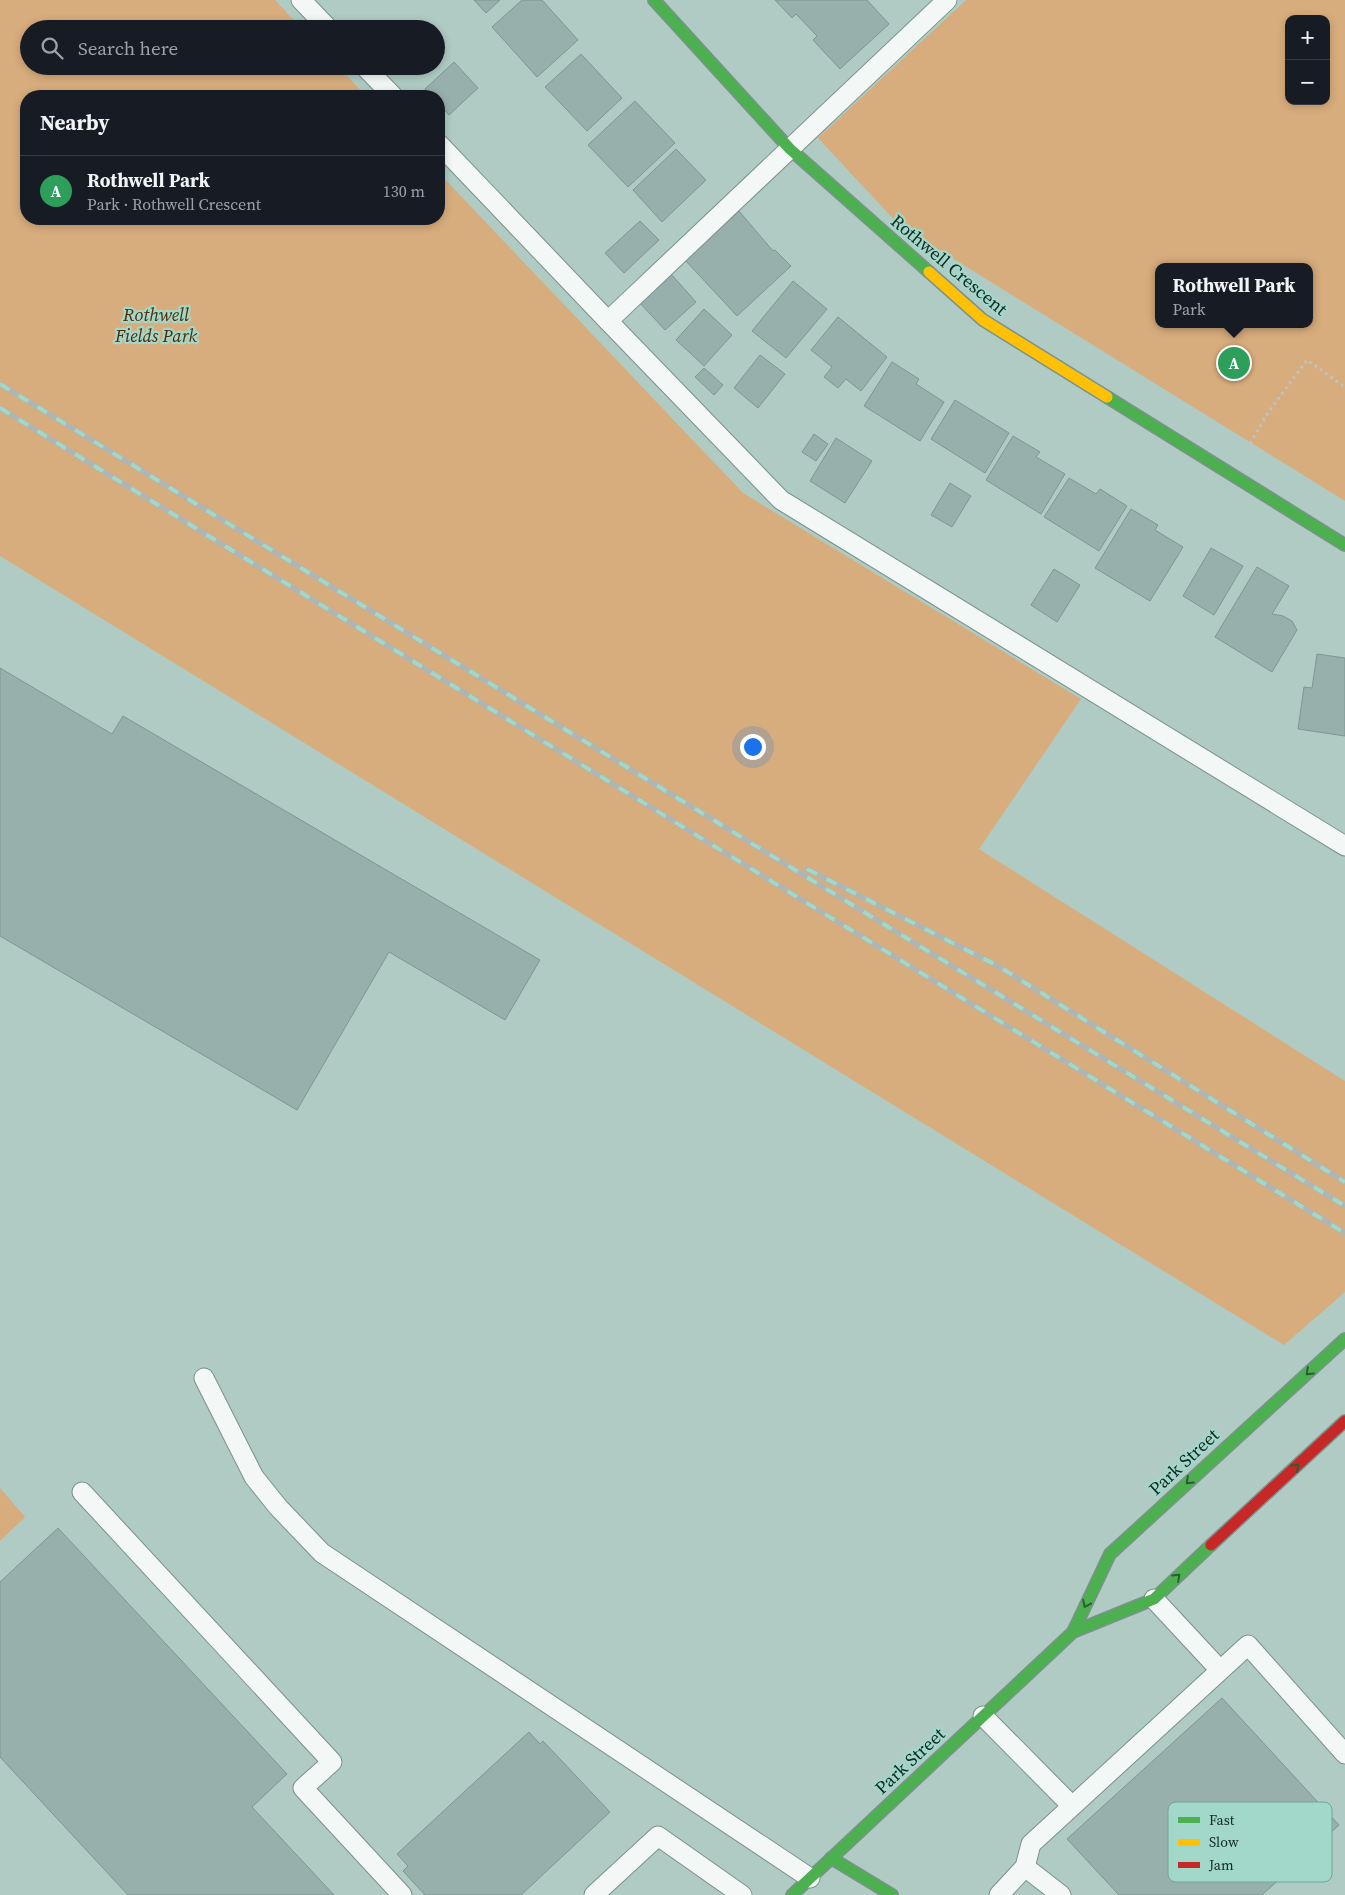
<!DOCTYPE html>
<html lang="en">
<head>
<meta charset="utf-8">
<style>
  :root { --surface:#171b24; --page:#242831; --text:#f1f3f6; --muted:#9ea1a6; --line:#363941; --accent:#a5b1b0 }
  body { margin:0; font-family:"Source Serif 4",serif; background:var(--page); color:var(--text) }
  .controls { position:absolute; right:15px; top:15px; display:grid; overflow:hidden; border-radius:10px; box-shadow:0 2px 8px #0003 }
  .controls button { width:45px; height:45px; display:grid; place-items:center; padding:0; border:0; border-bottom:1px solid var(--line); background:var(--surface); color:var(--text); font:25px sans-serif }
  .you { position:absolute; left:752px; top:746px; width:18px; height:18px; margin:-12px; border:4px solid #fff; border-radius:50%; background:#1a73e8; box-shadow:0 0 0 8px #1a73e833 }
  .badge { display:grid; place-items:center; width:32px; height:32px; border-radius:50%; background:var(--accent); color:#fff; font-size:16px; font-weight:700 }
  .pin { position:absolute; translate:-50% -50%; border:2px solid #fff; box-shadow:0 1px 5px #0006 }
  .popup { position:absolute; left:1155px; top:263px; width:158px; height:65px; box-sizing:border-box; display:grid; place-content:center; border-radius:10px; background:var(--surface); filter:drop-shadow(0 1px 4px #0005); font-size:16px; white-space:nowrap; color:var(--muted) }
  .popup b { font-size:19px; color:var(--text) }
  .popup::after { content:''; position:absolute; left:50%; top:100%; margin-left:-10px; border:10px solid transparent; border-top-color:var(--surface) }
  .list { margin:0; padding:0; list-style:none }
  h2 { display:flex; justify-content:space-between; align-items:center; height:65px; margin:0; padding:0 20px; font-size:21px }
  h2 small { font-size:16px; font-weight:400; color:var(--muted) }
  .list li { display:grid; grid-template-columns:32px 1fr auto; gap:15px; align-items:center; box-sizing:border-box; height:70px; padding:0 20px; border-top:1px solid var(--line) }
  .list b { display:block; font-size:19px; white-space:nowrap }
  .list p { margin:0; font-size:16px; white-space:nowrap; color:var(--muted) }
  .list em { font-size:16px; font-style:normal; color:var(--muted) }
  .icon { flex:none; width:28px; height:28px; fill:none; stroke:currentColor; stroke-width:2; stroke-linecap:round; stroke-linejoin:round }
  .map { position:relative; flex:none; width:1345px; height:1895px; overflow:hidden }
  .search { position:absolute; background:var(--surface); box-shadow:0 2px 8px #0003; left:20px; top:20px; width:425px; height:55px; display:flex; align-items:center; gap:12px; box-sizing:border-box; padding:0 18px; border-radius:28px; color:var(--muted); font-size:19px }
  .panel { position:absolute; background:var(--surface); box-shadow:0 2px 8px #0003; left:20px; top:90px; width:425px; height:135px; border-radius:20px }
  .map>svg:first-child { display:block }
  .green { fill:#d8ad7d; fill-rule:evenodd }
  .building { fill:#98b0ac; stroke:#7f9692 }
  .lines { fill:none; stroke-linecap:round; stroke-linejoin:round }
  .lane-casing { stroke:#7b928c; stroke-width:21 }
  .fast-casing { stroke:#7b928c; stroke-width:14 }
  .slow-casing { stroke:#7b928c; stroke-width:14 }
  .jam-casing { stroke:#7b928c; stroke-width:14 }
  .path { stroke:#bdc5c3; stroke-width:3; stroke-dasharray:2.5 4; stroke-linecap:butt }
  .lane { stroke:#f3f7f6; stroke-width:19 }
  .fast { stroke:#4caf50; stroke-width:11 }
  .slow { stroke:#ffc107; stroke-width:11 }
  .jam { stroke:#c62828; stroke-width:11 }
  .rail-casing { stroke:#aeb5b3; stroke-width:5.5 }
  .rail { stroke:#a2d8c9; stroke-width:4; stroke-dasharray:11; stroke-linecap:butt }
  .oneway { stroke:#295d34 }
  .labels { text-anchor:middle; stroke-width:4.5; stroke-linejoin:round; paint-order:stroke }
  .street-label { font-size:18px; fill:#112721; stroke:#a2d8c9 }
  .park-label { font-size:18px; font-style:italic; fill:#542903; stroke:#a2d8c9 }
  .key { fill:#a2d8c9; stroke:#76a397; stroke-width:1 }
  .key-label { font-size:14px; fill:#112721 }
</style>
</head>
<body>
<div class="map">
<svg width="1345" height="1895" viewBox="0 0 1345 1895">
  <rect width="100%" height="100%" fill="#afcbc3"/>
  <g class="green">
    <polygon points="0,0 275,0 302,29 29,29 29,66 338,66 366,96 26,96 26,219 439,219 439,173 743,493 1081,699 979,849 1345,1081 1345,1292 1284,1345 0,556"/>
    <path d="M966 0H1345V501L899 225 818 138ZM1289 19H1326V101H1289ZM1159 267H1309V324H1159Z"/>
    <polygon points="0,1488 25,1517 0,1541"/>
  </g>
  <g class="building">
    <polygon points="474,0 500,0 486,13"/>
    <polygon points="522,0 542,0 578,40 537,77 492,27"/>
    <polygon points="775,0 867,0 889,24 840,69 813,40 817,36 796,14 792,18"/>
    <polygon points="581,54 622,98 587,131 545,87"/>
    <polygon points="454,62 478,88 449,115 439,104 439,96 431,96 425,89"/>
    <polygon points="635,101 675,143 628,187 588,145"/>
    <polygon points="676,149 706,180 662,222 633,190"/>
    <polygon points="739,211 773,251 775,250 791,266 737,316 685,260"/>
    <polygon points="640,221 659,240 624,273 605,253"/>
    <polygon points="670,273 696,302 665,330 639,302"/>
    <polygon points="793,281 827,309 786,358 752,331"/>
    <polygon points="704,309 732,335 704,366 676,340"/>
    <polygon points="838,317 887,357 861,391 846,379 838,388 824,377 832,367 811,350"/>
    <polygon points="760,355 785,374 758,408 734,388"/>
    <polygon points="892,362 919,379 916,384 944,402 920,441 864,406"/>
    <polygon points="704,368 723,385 714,395 695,377"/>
    <polygon points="955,400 1009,433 985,473 931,439"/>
    <polygon points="814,434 828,444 816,461 802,452"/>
    <polygon points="1013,436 1040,452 1036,457 1065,474 1041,514 986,480"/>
    <polygon points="836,438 872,461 845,503 810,481"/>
    <polygon points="1069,478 1096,494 1100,489 1127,506 1099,551 1044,517"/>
    <polygon points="950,483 971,496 952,527 931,515"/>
    <polygon points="1131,509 1158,525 1155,530 1183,547 1150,601 1095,568"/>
    <polygon points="1211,548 1243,566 1214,615 1183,596"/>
    <polygon points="1257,567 1289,586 1272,614 1283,616 1292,621 1297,630 1272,672 1215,637"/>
    <polygon points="1054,569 1080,585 1057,622 1031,605"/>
    <polygon points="1317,654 1345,658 1345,736 1298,729 1304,687 1312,688"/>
    <polygon points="0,668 112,734 123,716 540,960 505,1020 389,952 297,1110 0,936"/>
    <polygon points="58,1528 287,1774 252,1807 334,1895 128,1895 0,1757 0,1582"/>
    <polygon points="1222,1698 1339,1825 1262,1895 1119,1895 1067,1839"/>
    <polygon points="529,1732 540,1744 543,1741 610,1812 521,1895 425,1895 403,1871 408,1866 397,1854"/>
  </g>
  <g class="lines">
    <g class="lane-casing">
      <g id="lane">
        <polyline points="301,0 329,29"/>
        <polyline points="364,66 393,96"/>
        <polyline points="439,144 608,321 947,0"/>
        <polyline points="608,321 781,500 1345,846"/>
        <polyline points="204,1378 254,1477 278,1507 322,1553 810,1878"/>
        <polyline points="82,1492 332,1762 303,1788 402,1895"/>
        <polyline points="1154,1599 1220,1670"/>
        <polyline points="983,1716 1072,1806"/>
        <polyline points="1025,1867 1061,1895"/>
        <polyline points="594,1895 658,1836 742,1895"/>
        <polyline points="999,1895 1025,1867 1031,1844 1248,1645 1345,1754"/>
      </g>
    </g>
    <g class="fast-casing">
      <g id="fast">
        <polyline points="654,0 790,149 929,272"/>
        <polyline points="1107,397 1345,545"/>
        <polyline points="1073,1632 1110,1554 1345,1339"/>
        <polyline points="831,1858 892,1895"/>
        <polyline points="792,1895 1073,1632 1154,1599 1211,1545"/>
      </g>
    </g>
    <g class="slow-casing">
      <polyline id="slow" points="929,272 983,320 1107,397"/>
    </g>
    <g class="jam-casing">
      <polyline id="jam" points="1211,1545 1345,1421"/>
    </g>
    <polyline class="path" points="1247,449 1267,414 1307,360 1345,387"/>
    <use href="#lane" class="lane"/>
    <use href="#fast" class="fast"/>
    <use href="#slow" class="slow"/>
    <use href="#jam" class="jam"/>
    <g class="rail-casing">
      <g id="rail">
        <polyline points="0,384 1345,1206"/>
        <polyline points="0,408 1345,1233"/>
        <polyline points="807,869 998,966 1345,1182"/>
      </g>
    </g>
    <use href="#rail" class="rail"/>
  </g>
  <defs><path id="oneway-chevron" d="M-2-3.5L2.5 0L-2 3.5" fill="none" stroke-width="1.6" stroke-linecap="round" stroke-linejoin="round" transform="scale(1.25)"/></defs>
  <g class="oneway">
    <use href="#oneway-chevron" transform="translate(1309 1372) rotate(137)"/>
    <use href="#oneway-chevron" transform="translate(1296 1467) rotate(-43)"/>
    <use href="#oneway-chevron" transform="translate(1189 1481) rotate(137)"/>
    <use href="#oneway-chevron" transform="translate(1177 1577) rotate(-43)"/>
    <use href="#oneway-chevron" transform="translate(1086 1604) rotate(115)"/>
  </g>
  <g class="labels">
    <g class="street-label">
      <text transform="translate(949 265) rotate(40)" y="6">Rothwell Crescent</text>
      <text transform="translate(1184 1462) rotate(-43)" y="6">Park Street</text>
      <text transform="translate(910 1761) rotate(-43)" y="6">Park Street</text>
    </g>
    <g class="park-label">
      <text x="156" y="321">Rothwell<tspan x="156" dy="21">Fields Park</tspan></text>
    </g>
  </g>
  <rect x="1168" y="1802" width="164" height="80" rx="8" class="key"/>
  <rect x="1178" y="1817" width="22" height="6" fill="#4caf50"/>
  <rect x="1178" y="1839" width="22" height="7" fill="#ffc107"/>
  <rect x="1178" y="1862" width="22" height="6" fill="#c62828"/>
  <g class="key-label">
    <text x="1209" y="1825">Fast</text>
    <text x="1209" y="1847">Slow</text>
    <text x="1209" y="1870">Jam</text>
  </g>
</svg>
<div class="controls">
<button>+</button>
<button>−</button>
</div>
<div class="you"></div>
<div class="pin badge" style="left:1234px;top:363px;background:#2e9e5b">A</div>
<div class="popup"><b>Rothwell Park</b>Park</div>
<div class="search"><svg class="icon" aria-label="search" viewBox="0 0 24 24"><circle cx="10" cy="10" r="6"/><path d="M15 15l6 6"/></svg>Search here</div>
<section class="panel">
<h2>Nearby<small></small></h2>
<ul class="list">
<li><span class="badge" style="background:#2e9e5b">A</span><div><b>Rothwell Park</b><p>Park · Rothwell Crescent</p></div><em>130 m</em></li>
</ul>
</section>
</div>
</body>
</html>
